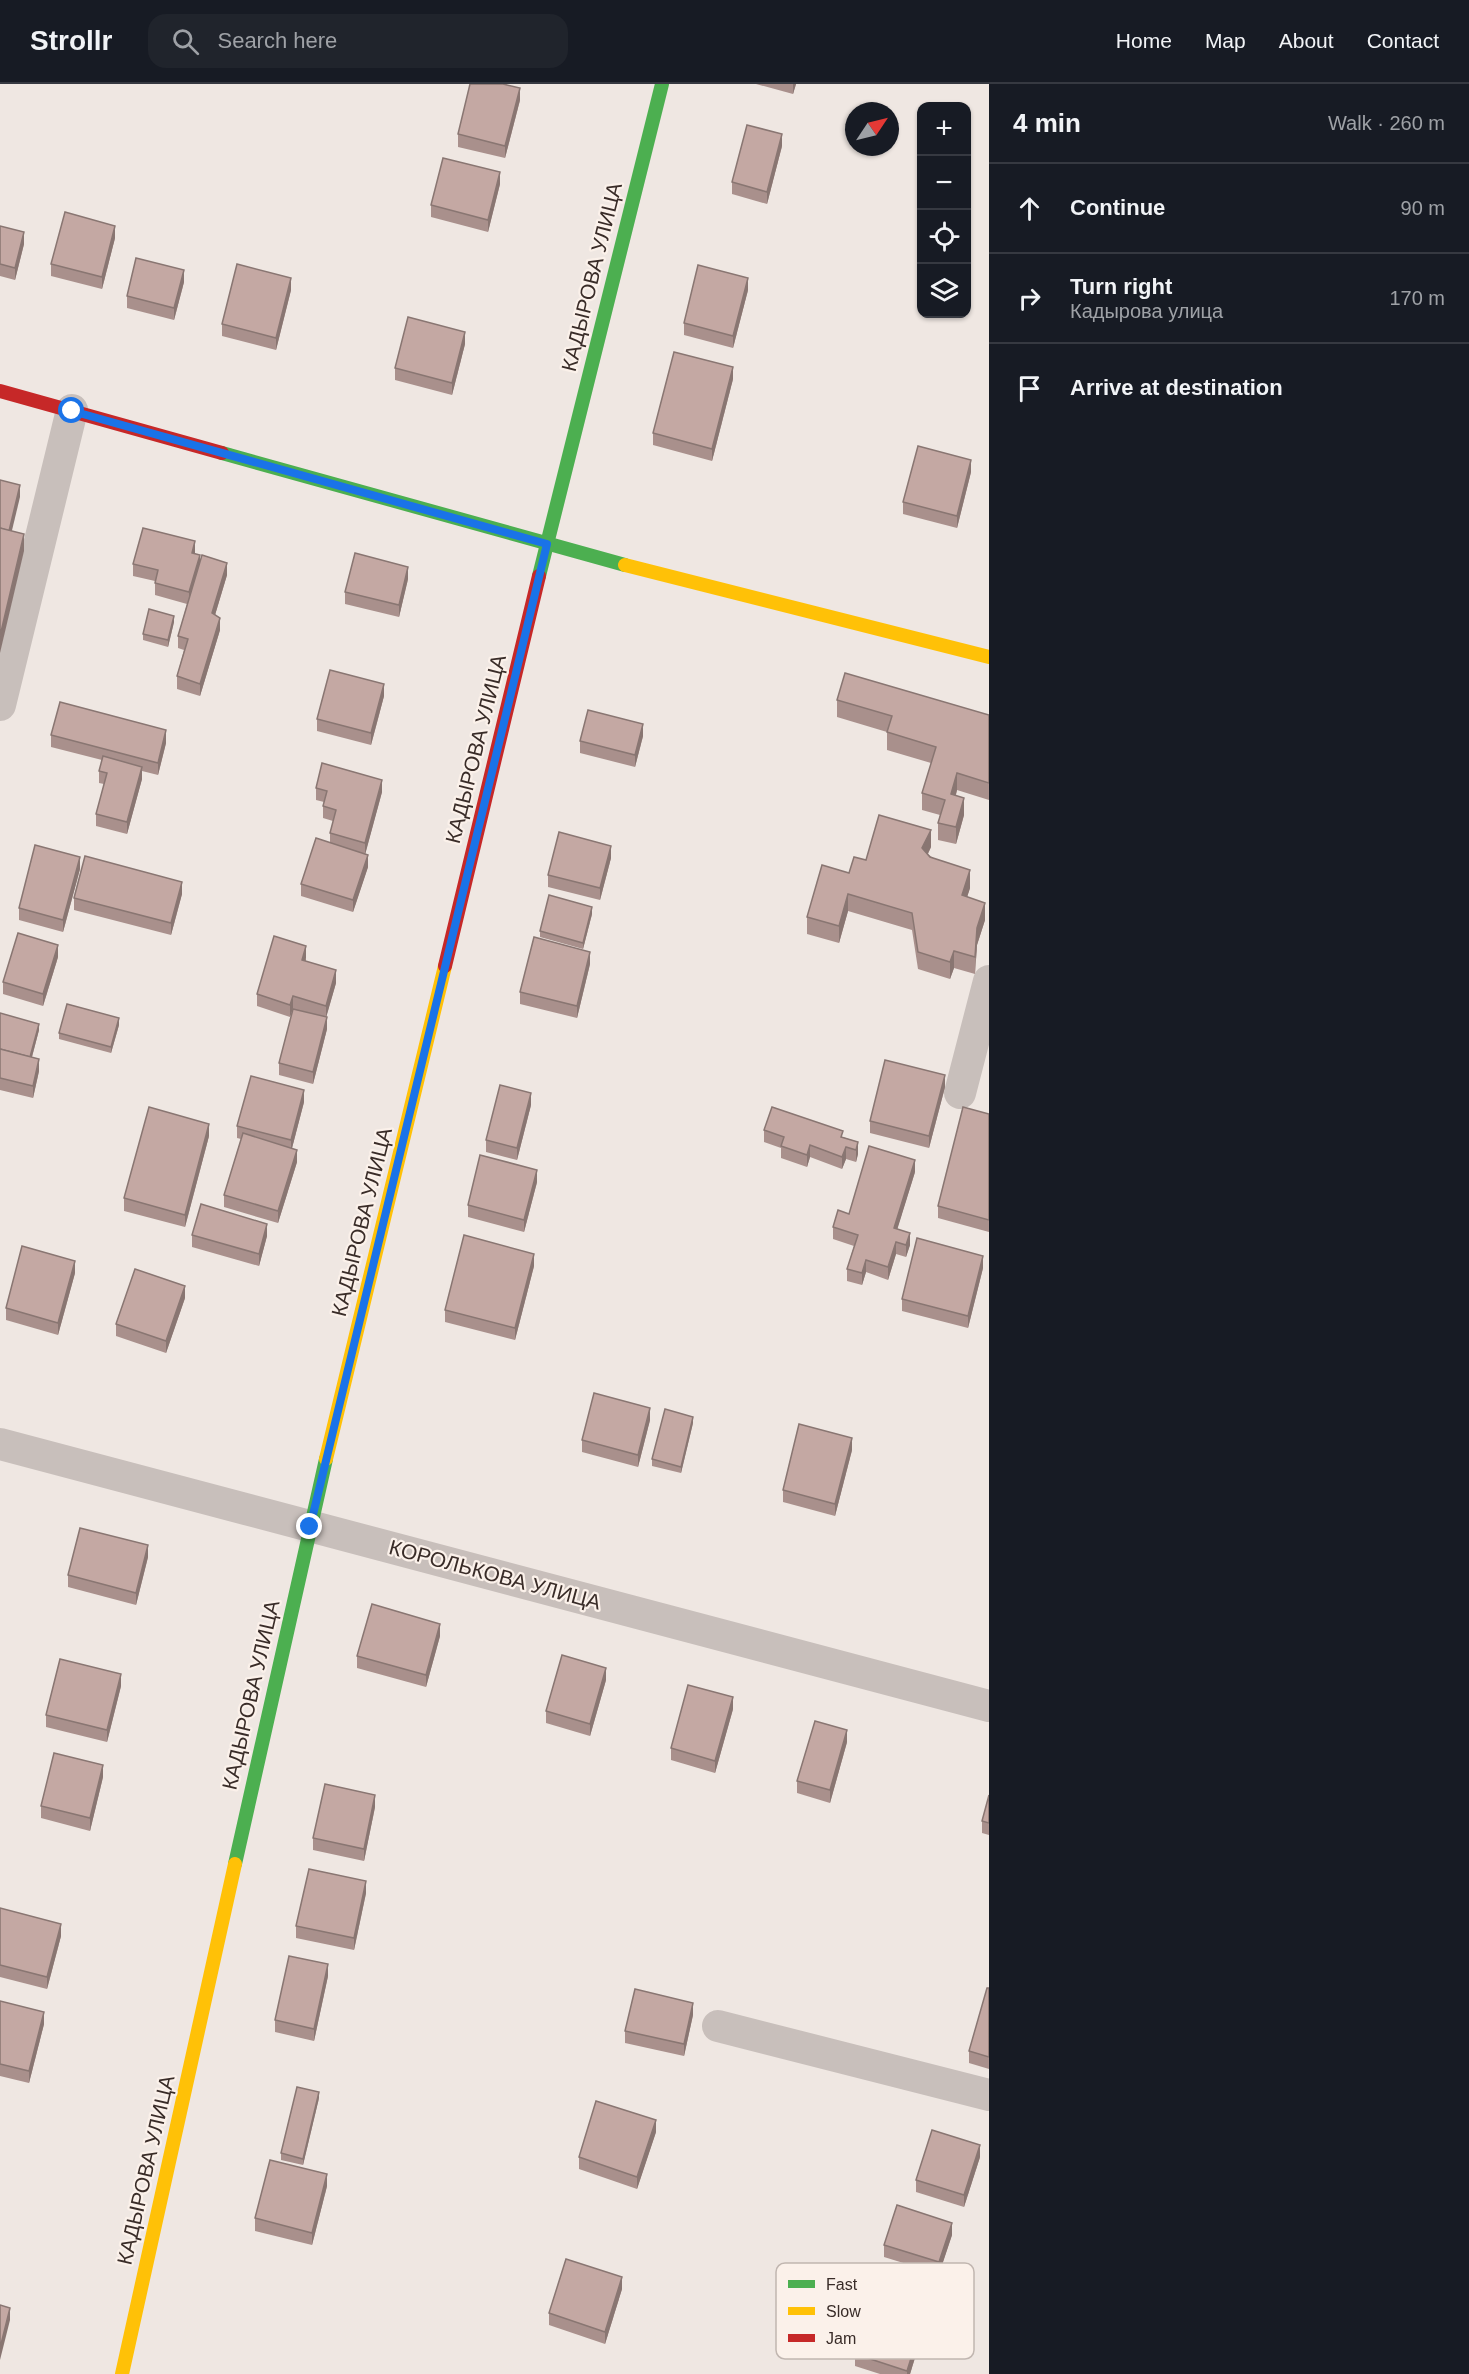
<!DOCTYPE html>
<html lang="en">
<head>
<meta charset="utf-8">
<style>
  :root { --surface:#171b24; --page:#20242c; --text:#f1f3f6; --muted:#9ea1a6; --line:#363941 }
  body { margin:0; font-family:Arial,sans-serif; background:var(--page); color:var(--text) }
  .controls { position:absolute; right:18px; top:18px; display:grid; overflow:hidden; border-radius:12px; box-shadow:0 2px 4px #0004 }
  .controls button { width:54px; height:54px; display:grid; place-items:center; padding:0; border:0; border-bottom:2px solid var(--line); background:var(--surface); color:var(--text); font:30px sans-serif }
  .compass { position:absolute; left:845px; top:18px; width:54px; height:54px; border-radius:50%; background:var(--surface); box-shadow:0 2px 4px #0004; rotate:55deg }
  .stop { position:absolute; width:18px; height:18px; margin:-14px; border:4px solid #1a73e8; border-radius:50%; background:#fff }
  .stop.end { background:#1a73e8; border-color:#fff; box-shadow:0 2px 6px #0008 }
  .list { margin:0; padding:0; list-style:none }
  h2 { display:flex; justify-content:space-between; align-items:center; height:78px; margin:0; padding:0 24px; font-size:26px }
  h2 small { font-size:20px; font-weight:400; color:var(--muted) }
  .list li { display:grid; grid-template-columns:39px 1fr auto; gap:18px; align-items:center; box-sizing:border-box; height:90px; padding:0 24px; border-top:2px solid var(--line) }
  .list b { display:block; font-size:22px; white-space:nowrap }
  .list p { margin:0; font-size:20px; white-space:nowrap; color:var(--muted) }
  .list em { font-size:20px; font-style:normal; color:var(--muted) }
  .icon { flex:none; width:33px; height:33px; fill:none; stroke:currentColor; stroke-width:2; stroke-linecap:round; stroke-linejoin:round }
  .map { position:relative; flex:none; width:989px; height:2290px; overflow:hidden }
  header { display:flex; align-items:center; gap:36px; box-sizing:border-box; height:84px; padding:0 30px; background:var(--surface); border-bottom:2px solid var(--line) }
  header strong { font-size:28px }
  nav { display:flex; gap:33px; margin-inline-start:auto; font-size:21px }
  .search { width:420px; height:54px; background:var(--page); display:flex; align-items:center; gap:15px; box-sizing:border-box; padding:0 21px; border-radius:18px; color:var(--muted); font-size:22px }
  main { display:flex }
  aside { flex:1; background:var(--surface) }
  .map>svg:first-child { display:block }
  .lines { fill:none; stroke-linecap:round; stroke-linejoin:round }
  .street { stroke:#c8bfbb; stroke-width:32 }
  .fast { stroke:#4caf50; stroke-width:14 }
  .slow { stroke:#ffc107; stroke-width:14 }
  .jam { stroke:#c62828; stroke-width:14 }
  .wall { fill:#a9908c }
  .shaded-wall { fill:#897672 }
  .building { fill:#c4a8a3; stroke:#897672; stroke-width:1.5 }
  .route { stroke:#1a73e8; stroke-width:8 }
  .labels { text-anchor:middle; stroke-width:4.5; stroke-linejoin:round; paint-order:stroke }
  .street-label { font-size:21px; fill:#392c28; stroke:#fbf1ea }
  .key { fill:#fbf1ea; stroke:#c1b6b0; stroke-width:1.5 }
  .key-label { font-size:16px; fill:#392c28 }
</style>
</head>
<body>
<header>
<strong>Strollr</strong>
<div class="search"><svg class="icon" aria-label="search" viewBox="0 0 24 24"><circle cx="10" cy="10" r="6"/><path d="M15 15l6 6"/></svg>Search here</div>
<nav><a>Home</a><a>Map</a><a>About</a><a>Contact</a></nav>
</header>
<main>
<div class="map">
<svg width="989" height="2290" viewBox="0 0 989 2290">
  <rect width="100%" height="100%" fill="#efe7e2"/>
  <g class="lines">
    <g class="street">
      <polyline points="0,621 72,326"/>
      <polyline points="960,1009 989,897"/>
      <polyline points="0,1360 989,1622"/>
      <polyline points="718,1942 989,2011"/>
    </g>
    <g class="fast">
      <polyline points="222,369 625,481"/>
      <polyline points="539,492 662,0"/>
      <polyline points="235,1780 326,1375"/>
    </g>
    <g class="slow">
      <polyline points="625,481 989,573"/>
      <polyline points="326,1375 445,882"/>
      <polyline points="122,2290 235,1780"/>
    </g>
    <g class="jam">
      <polyline points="0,307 222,369"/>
      <polyline points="445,882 539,492"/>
    </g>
  </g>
  <g class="wall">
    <polygon points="756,0 796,0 793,10"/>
    <polygon points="520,16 505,74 458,63 458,50"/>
    <polygon points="782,62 767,120 732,110 732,98"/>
    <polygon points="500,100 488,148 431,133 431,121"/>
    <polygon points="0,142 24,160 15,196 0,192"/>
    <polygon points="115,154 102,205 51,192 51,180"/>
    <polygon points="184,198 174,236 127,224 127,212"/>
    <polygon points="291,206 276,266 222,252 222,240"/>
    <polygon points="748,206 733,264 684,251 684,239"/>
    <polygon points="465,260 452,311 395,296 395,284"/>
    <polygon points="733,295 712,377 653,361 653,349"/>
    <polygon points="971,388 957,444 903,430 903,418"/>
    <polygon points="195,469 200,478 227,491 215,531 220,546 200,612 177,605 177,592 184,566 178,564 178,552 187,520 155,511 155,497 133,492 133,480"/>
    <polygon points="408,495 399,533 345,520 345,508"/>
    <polygon points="174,538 168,563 143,556 143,550"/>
    <polygon points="384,612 371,661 317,647 317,635"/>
    <polygon points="837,616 989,631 989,716 957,706 956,711 964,731 956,760 938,756 938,739 940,731 922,726 922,709 931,679 887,666 887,648 837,633"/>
    <polygon points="51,651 166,659 158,691 142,687 142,695 127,750 96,742 96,730 104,700 99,699 99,687 102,676 51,663"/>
    <polygon points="643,652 635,683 580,669 580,657"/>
    <polygon points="316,704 382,708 365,770 368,783 353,828 301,812 301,800 330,758 330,749 333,737 323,734 323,722 324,718 316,716"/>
    <polygon points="931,763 928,770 970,804 967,813 985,836 977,861 975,890 954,884 950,895 918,885 912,846 848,827 839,859 807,850 807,833 849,789 866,776"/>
    <polygon points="611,774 600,816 548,803 548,791"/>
    <polygon points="80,785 63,848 19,836 19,824"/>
    <polygon points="182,810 171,851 74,826 74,814"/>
    <polygon points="592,830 583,865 540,853 540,847"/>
    <polygon points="58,873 43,922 3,910 3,898"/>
    <polygon points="306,874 306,877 336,899 326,933 327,945 313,1000 279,991 279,979 293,925 290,933 257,922 257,910"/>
    <polygon points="590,880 577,934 520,920 520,908"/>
    <polygon points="0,929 39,946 32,973 39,987 33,1014 0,1006"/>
    <polygon points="119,941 111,969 59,955 59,949"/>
    <polygon points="945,1003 929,1064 870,1049 870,1037"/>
    <polygon points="304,1018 292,1064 297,1078 278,1139 224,1123 224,1111 241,1055 237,1054 237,1042"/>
    <polygon points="531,1021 517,1076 486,1068 486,1056"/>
    <polygon points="989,1030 989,1148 938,1134 938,1122"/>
    <polygon points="764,1046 843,1053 858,1058 858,1070 856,1078 846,1075 842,1085 810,1073 807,1083 781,1074 781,1064 764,1058"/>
    <polygon points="209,1052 185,1143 124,1127 124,1114"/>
    <polygon points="915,1088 897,1145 910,1161 906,1173 896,1170 888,1196 866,1188 862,1201 847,1197 847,1185 854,1162 833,1155 833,1143 849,1130"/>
    <polygon points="537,1098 524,1148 468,1133 468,1121"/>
    <polygon points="192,1151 267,1152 259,1182 192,1163"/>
    <polygon points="534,1182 515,1256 445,1238 445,1226"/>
    <polygon points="983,1184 968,1244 902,1227 902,1215"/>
    <polygon points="75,1189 58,1251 6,1236 6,1224"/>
    <polygon points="185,1214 166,1269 116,1252 116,1240"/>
    <polygon points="650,1336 638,1383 582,1368 582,1356"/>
    <polygon points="693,1339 681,1389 652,1382 652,1375"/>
    <polygon points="852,1366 835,1432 783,1418 783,1406"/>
    <polygon points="148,1473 136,1521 68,1503 68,1491"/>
    <polygon points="440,1552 426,1603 357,1584 357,1572"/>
    <polygon points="606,1596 590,1652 546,1639 546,1627"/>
    <polygon points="121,1602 107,1658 46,1643 46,1631"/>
    <polygon points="733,1625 715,1689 671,1676 671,1664"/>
    <polygon points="847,1658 830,1719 797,1709 797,1697"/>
    <polygon points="103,1693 90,1747 41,1734 41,1722"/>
    <polygon points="989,1711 989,1751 982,1749 982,1737"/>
    <polygon points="375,1723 364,1777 313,1766 313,1754"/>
    <polygon points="366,1809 354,1866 296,1854 296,1842"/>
    <polygon points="0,1824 61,1852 47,1905 0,1893"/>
    <polygon points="328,1892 314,1957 275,1948 275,1936"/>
    <polygon points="989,1904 989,1985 969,1979 969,1967"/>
    <polygon points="0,1917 44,1940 29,1999 0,1992"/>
    <polygon points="693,1931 684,1972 625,1959 625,1947"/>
    <polygon points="319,2014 303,2081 281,2076 281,2069"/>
    <polygon points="656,2048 637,2105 579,2085 579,2073"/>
    <polygon points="980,2073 964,2123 916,2108 916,2096"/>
    <polygon points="327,2102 312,2161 255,2147 255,2134"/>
    <polygon points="952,2151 939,2190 884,2173 884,2161"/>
    <polygon points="622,2205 605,2260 549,2241 549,2229"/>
    <polygon points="918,2264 910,2290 880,2290 855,2282 855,2270"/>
  </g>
  <g class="shaded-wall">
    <polygon points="793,0 796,0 793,10"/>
    <polygon points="520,4 520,16 505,74 505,62"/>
    <polygon points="782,50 782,62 767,120 767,108"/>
    <polygon points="500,88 500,100 488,148 488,136"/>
    <polygon points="115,142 115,154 102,205 102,193"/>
    <polygon points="24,148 24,160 15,196 15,184"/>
    <polygon points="184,186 184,198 174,236 174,224"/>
    <polygon points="291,194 291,206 276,266 276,254"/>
    <polygon points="748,194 748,206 733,264 733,252"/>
    <polygon points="465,248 465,260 452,311 452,299"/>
    <polygon points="733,283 733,295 712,377 712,365"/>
    <polygon points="971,376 971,388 957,444 957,432"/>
    <polygon points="20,401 20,413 8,463 8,451"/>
    <polygon points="24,450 24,467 0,569 0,552"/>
    <polygon points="195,457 195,469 192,469"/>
    <polygon points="200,471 200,483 189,520 189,508"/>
    <polygon points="227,479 227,491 212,541 212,529"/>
    <polygon points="408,483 408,495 399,533 399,521"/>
    <polygon points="174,532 174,538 168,563 168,556"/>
    <polygon points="220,534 220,546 200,612 200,600"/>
    <polygon points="384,600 384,612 371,661 371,649"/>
    <polygon points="643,640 643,652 635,683 635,671"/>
    <polygon points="166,646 166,659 158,691 158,679"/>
    <polygon points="142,683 142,695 127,750 127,738"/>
    <polygon points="957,689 957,706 951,727 951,710"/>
    <polygon points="382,696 382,708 365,771 365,759"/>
    <polygon points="964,714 964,731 956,760 956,743"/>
    <polygon points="931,746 931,763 922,781 922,764"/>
    <polygon points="611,762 611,774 600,816 600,804"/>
    <polygon points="368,771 368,783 353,828 353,816"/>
    <polygon points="80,773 80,785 63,848 63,836"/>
    <polygon points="970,786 970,804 962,829 962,811"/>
    <polygon points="182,798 182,810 171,851 171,839"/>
    <polygon points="848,810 848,827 839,859 839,842"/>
    <polygon points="985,819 985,836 977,861 975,890 977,844"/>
    <polygon points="592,823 592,830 583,865 583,859"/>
    <polygon points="58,861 58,873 43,922 43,910"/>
    <polygon points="306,862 306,874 302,888 302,876"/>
    <polygon points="954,867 954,884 950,895 950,878"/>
    <polygon points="590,868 590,880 577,934 577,922"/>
    <polygon points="336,886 336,899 326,934 326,922"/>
    <polygon points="293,912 293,924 290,933 290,921"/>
    <polygon points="327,933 327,945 313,1000 313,988"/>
    <polygon points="119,934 119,941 111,969 111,963"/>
    <polygon points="39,940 39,946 30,980 30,974"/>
    <polygon points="39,975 39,987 33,1014 33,1002"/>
    <polygon points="945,991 945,1003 929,1064 929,1052"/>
    <polygon points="304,1006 304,1018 291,1068 291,1056"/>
    <polygon points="531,1009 531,1021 517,1076 517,1064"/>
    <polygon points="209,1040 209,1052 185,1143 185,1131"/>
    <polygon points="858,1058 858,1070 856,1078 856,1066"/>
    <polygon points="810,1061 810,1073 807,1083 807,1071"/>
    <polygon points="846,1063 846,1075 842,1085 842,1073"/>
    <polygon points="297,1066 297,1078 278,1139 278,1127"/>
    <polygon points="915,1076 915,1088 894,1156 894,1144"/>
    <polygon points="537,1086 537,1098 524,1148 524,1136"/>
    <polygon points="267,1140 267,1152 259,1182 259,1170"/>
    <polygon points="910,1149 910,1161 906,1173 906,1161"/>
    <polygon points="896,1158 896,1170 888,1196 888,1183"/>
    <polygon points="534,1170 534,1182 515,1256 515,1244"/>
    <polygon points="983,1172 983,1184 968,1244 968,1232"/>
    <polygon points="866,1176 866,1188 862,1201 862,1189"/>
    <polygon points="75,1177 75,1189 58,1251 58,1239"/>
    <polygon points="185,1202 185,1214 166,1269 166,1257"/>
    <polygon points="650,1324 650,1336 638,1383 638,1371"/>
    <polygon points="693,1333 693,1339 681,1389 681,1383"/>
    <polygon points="852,1354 852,1366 835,1432 835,1420"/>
    <polygon points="148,1461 148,1473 136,1521 136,1509"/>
    <polygon points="440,1540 440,1552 426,1603 426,1591"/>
    <polygon points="606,1584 606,1596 590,1652 590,1640"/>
    <polygon points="121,1590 121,1602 107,1658 107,1646"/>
    <polygon points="733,1613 733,1625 715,1689 715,1677"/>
    <polygon points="847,1646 847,1658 830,1719 830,1706"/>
    <polygon points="103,1681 103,1693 90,1747 90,1734"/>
    <polygon points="375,1711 375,1723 364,1777 364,1765"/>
    <polygon points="366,1797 366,1809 354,1866 354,1854"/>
    <polygon points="61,1840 61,1852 47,1905 47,1893"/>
    <polygon points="328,1880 328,1892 314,1957 314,1945"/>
    <polygon points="693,1919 693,1931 684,1972 684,1960"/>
    <polygon points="44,1928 44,1940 29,1999 29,1987"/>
    <polygon points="319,2008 319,2014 303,2081 303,2075"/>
    <polygon points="656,2036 656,2048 637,2105 637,2093"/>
    <polygon points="980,2061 980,2073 964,2123 964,2111"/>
    <polygon points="327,2090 327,2102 312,2161 312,2149"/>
    <polygon points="952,2139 952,2151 939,2190 939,2178"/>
    <polygon points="622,2193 622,2205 605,2260 605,2248"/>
    <polygon points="10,2224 10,2236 0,2276 0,2264"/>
    <polygon points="918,2252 918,2264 910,2290 907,2290 907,2287"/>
  </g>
  <g class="building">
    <polygon points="470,0 503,0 520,4 505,62 458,50"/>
    <polygon points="747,41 782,50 767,108 732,98"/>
    <polygon points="443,74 500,88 488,136 431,121"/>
    <polygon points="65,128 115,142 102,193 51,180"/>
    <polygon points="0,142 24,148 15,184 0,180"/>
    <polygon points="136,174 184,186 174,224 127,212"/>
    <polygon points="237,180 291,194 276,254 222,240"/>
    <polygon points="698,181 748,194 733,252 684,239"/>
    <polygon points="408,233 465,248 452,299 395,284"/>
    <polygon points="674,268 733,283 712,365 653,349"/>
    <polygon points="918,362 971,376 957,432 903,418"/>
    <polygon points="0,396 20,401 9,447 0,444"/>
    <polygon points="0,444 24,450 0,552"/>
    <polygon points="143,444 195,457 192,469 200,471 189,508 155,499 158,486 133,480"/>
    <polygon points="355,469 408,483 399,521 345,508"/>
    <polygon points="202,471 227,479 212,529 220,534 200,600 177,592 188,555 178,552"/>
    <polygon points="149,525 174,532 168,556 143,550"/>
    <polygon points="330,586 384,600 371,649 317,635"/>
    <polygon points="845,589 989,631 989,699 957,689 951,710 964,714 956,743 938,739 945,716 922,709 936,663 887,648 892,632 837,616"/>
    <polygon points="60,618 166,646 158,679 51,651"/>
    <polygon points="588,626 643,640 635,671 580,657"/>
    <polygon points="103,672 142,683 127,738 96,730 107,689 99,687"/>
    <polygon points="322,679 382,696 365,759 330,749 336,726 323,722 327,707 316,704"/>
    <polygon points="879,731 931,746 922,764 930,773 970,786 962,811 985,819 977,844 975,873 954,867 950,878 918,868 912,829 848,810 839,842 807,833 822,781 849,789 854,773 866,776"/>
    <polygon points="559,748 611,762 600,804 548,791"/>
    <polygon points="316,754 368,771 353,816 301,800"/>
    <polygon points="35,761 80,773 63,836 19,824"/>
    <polygon points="85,772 182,798 171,839 74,814"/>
    <polygon points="549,811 592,823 583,859 540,847"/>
    <polygon points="18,849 58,861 43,910 3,898"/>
    <polygon points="274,852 306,862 302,876 336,886 326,922 293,912 290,921 257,910"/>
    <polygon points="534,853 590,868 577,922 520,908"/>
    <polygon points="67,920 119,934 111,963 59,949"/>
    <polygon points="293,925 327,933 313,988 279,979"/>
    <polygon points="0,929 39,940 30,973 0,965"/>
    <polygon points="0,965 39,975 33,1002 0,994"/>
    <polygon points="885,976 945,991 929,1052 870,1037"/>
    <polygon points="251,992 304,1006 291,1056 237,1042"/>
    <polygon points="500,1001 531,1009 517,1064 486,1056"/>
    <polygon points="149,1023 209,1040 185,1131 124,1114"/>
    <polygon points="772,1023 843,1047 841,1053 858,1058 856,1066 846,1063 842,1073 810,1061 807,1071 781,1062 784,1053 764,1046"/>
    <polygon points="963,1023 989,1030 989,1136 938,1122"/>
    <polygon points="243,1049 297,1066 278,1127 224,1111"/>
    <polygon points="869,1062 915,1076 894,1144 910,1149 906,1161 896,1158 888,1183 866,1176 862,1189 847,1185 858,1151 833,1143 838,1126 849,1130"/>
    <polygon points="480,1071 537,1086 524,1136 468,1121"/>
    <polygon points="201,1120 267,1140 259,1170 192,1151"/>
    <polygon points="464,1151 534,1170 515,1244 445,1226"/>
    <polygon points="917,1154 983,1172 968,1232 902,1215"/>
    <polygon points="22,1162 75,1177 58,1239 6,1224"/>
    <polygon points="135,1185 185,1202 166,1257 116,1240"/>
    <polygon points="594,1309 650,1324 638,1371 582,1356"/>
    <polygon points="665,1325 693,1333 681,1383 652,1375"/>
    <polygon points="799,1340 852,1354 835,1420 783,1406"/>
    <polygon points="80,1444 148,1461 136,1509 68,1491"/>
    <polygon points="372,1520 440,1540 426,1591 357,1572"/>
    <polygon points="562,1571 606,1584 590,1640 546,1627"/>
    <polygon points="60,1575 121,1590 107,1646 46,1631"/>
    <polygon points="688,1601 733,1613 715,1677 671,1664"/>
    <polygon points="815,1637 847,1646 830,1706 797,1697"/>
    <polygon points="54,1669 103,1681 90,1734 41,1722"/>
    <polygon points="325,1700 375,1711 364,1765 313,1754"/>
    <polygon points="989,1711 989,1739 982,1737"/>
    <polygon points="309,1785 366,1797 354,1854 296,1842"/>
    <polygon points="0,1824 61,1840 47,1893 0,1881"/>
    <polygon points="289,1872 328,1880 314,1945 275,1936"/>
    <polygon points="987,1904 989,1904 989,1973 969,1967"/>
    <polygon points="635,1905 693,1919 684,1960 625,1947"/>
    <polygon points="0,1917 44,1928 29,1987 0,1980"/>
    <polygon points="297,2003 319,2008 303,2075 281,2069"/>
    <polygon points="596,2017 656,2036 637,2093 579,2073"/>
    <polygon points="932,2046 980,2061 964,2111 916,2096"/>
    <polygon points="270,2076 327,2090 312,2149 255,2134"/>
    <polygon points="897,2121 952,2139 939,2178 884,2161"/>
    <polygon points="566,2175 622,2193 605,2248 549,2229"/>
    <polygon points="0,2221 10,2224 0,2264"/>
    <polygon points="867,2234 918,2252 907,2287 855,2270"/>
  </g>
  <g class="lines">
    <polyline class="route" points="72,327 547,460 310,1443"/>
  </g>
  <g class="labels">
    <g class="street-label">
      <text transform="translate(592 193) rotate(-76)" y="7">КАДЫРОВА УЛИЦА</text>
      <text transform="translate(476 665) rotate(-76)" y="7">КАДЫРОВА УЛИЦА</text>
      <text transform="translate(362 1138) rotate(-76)" y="7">КАДЫРОВА УЛИЦА</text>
      <text transform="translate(495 1491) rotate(15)" y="7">КОРОЛЬКОВА УЛИЦА</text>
      <text transform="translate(251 1611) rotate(-77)" y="7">КАДЫРОВА УЛИЦА</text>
      <text transform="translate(146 2086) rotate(-77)" y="7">КАДЫРОВА УЛИЦА</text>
    </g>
  </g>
  <rect x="776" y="2179" width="198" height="96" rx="9" class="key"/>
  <rect x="788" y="2196" width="27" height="8" fill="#4caf50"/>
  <rect x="788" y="2223" width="27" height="8" fill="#ffc107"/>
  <rect x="788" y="2250" width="27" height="8" fill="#c62828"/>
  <g class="key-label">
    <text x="826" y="2206">Fast</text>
    <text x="826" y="2233">Slow</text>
    <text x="826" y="2260">Jam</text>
  </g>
</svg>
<div class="controls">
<button>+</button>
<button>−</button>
<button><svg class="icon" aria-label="locate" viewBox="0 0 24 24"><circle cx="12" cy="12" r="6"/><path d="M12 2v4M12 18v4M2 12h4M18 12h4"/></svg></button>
<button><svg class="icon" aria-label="layers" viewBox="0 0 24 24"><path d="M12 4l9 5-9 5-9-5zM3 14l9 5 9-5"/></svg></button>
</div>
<svg class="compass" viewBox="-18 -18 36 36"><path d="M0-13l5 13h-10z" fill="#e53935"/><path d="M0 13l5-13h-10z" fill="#9ea1a6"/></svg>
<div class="stop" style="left:72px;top:327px"></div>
<div class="stop end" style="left:310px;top:1443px"></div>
</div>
<aside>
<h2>4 min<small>Walk · 260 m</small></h2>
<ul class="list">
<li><svg class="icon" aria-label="ahead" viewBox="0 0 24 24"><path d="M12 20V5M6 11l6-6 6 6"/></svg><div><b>Continue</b></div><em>90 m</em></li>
<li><svg class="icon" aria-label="right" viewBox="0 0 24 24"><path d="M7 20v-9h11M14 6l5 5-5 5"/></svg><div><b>Turn right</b><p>Кадырова улица</p></div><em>170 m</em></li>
<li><svg class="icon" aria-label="arrive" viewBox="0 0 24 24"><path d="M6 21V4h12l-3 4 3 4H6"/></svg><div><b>Arrive at destination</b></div></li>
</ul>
</aside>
</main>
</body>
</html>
